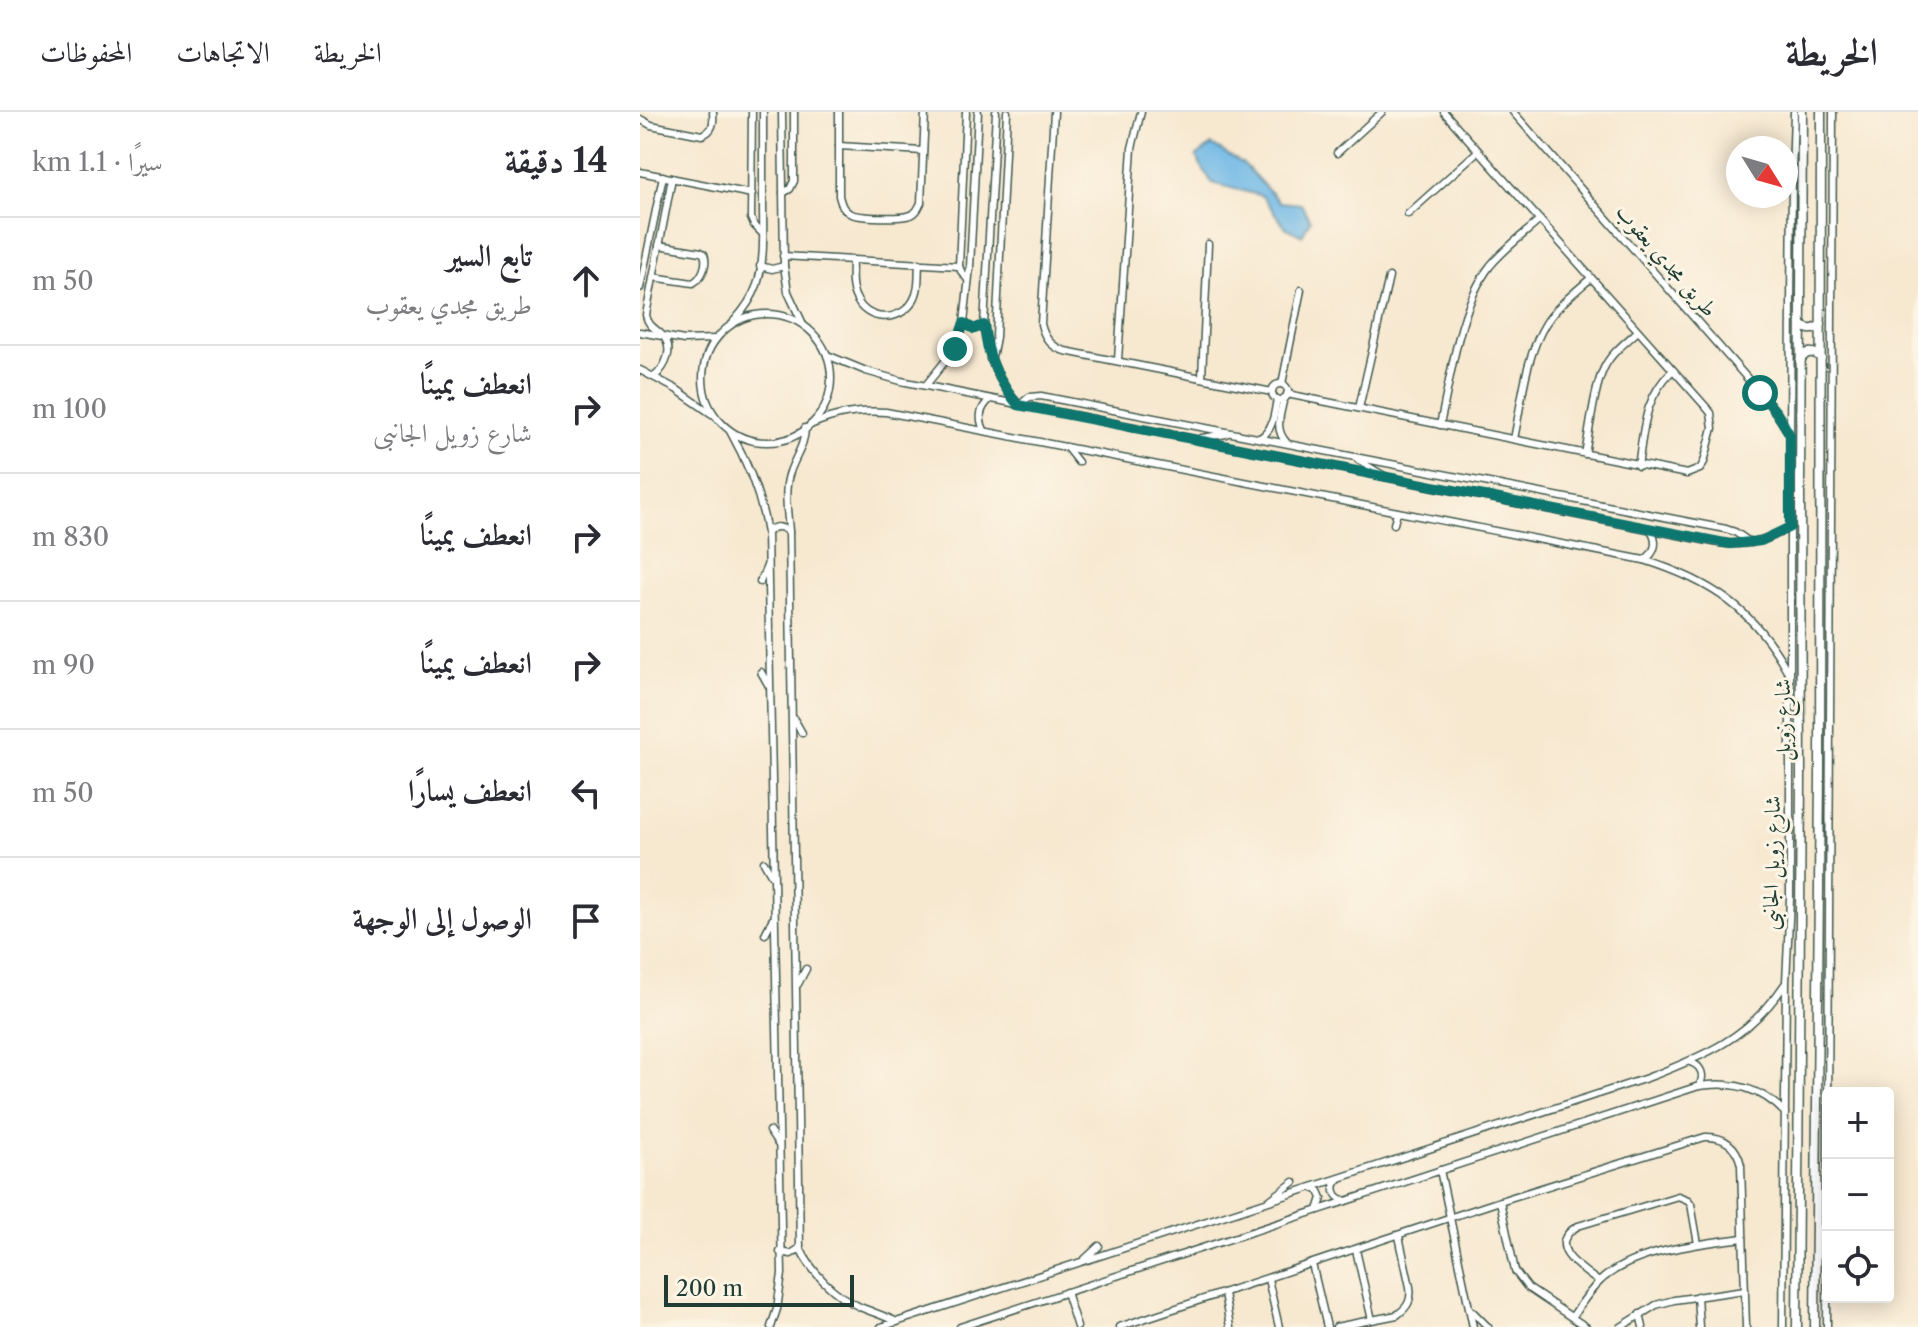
<!DOCTYPE html>
<html lang="ar">
<head>
<meta charset="utf-8">
<style>
  :root { --surface:#fff; --page:#f2f2f3; --text:#2b2b33; --muted:#7c7c81; --line:#e1e1e2 }
  body { margin:0; font-family:"Libre Caslon Text",Amiri,serif; background:var(--page); color:var(--text); direction:rtl }
  .controls { position:absolute; right:24px; bottom:24px; display:grid; overflow:hidden; border-radius:8px; box-shadow:0 4px 20px #0003 }
  .controls button { width:72px; height:72px; display:grid; place-items:center; padding:0; border:0; border-bottom:2px solid var(--line); background:var(--surface); color:var(--text); font:40px sans-serif }
  .compass { position:absolute; left:1086px; top:24px; width:72px; height:72px; border-radius:50%; background:var(--surface); box-shadow:0 4px 20px #0003; rotate:127deg }
  .scale { position:absolute; left:24px; bottom:20px; width:190px; box-sizing:border-box; padding-left:8px; border:4px solid #1f3d34; border-top:0; font-size:22px; line-height:28px; white-space:nowrap; color:#1f3d34; -webkit-text-stroke:6px #fcf5e5; paint-order:stroke }
  .stop { position:absolute; width:24px; height:24px; margin:-18px; border:6px solid #0f766e; border-radius:50%; background:#fff }
  .stop.end { background:#0f766e; border-color:#fff; box-shadow:0 2px 8px #0008 }
  .list { margin:0; padding:0; list-style:none }
  h2 { display:flex; justify-content:space-between; align-items:center; height:104px; margin:0; padding:0 32px; font-size:34px }
  h2 small { font-size:26px; font-weight:400; color:var(--muted) }
  .list li { display:grid; grid-template-columns:52px 1fr auto; gap:24px; align-items:center; box-sizing:border-box; height:128px; padding:0 32px; border-top:2px solid var(--line) }
  .list b { display:block; font-size:30px; white-space:nowrap }
  .list p { margin:0; font-size:26px; white-space:nowrap; color:var(--muted) }
  .list em { font-size:26px; font-style:normal; color:var(--muted) }
  .icon { flex:none; width:44px; height:44px; fill:none; stroke:currentColor; stroke-width:2; stroke-linecap:round; stroke-linejoin:round }
  .map { position:relative; flex:none; width:1278px; height:1215px; overflow:hidden; direction:ltr }
  header { display:flex; align-items:center; gap:48px; box-sizing:border-box; height:112px; padding:0 40px; background:var(--surface); border-bottom:2px solid var(--line) }
  header strong { font-size:38px }
  nav { display:flex; gap:44px; margin-inline-start:auto; font-size:28px }
  main { display:flex }
  aside { flex:1; background:var(--surface) }
  .map>svg:first-child { display:block }
  .water { fill:#6eb7e6; stroke:#467a8d; stroke-width:2 }
  .lines { fill:none; stroke-linecap:round; stroke-linejoin:round }
  .street-casing { stroke:#3f574b; stroke-width:9 }
  .secondary-casing { stroke:#3f574b; stroke-width:11 }
  .street { stroke:#fff; stroke-width:6 }
  .secondary { stroke:#fff; stroke-width:8 }
  .route { stroke:#0f766e; stroke-width:10 }
  .labels { text-anchor:middle; stroke-width:6; stroke-linejoin:round; paint-order:stroke }
  .street-label { font-size:22px; fill:#1f3d34; stroke:#fcf5e5 }
</style>
</head>
<body>
<header>
<strong>الخريطة</strong>
<nav><a>الخريطة</a><a>الاتجاهات</a><a>المحفوظات</a></nav>
</header>
<main>
<div class="map">
<svg width="1278" height="1215" viewBox="0 0 1278 1215">
  <rect width="100%" height="100%" fill="#fcf5e5"/>
  <filter id="ink" filterUnits="userSpaceOnUse"><feTurbulence type="fractalNoise" baseFrequency=".0125" numOctaves="2"/><feDisplacementMap in="SourceGraphic" scale="16" xChannelSelector="R" yChannelSelector="G"/><feConvolveMatrix kernelMatrix="1 2 1 2 8 2 1 2 1" color-interpolation-filters="sRGB"/></filter>
  <filter id="wash" filterUnits="userSpaceOnUse"><feTurbulence type="fractalNoise" baseFrequency=".006" numOctaves="4" result="noise"/><feDisplacementMap in="SourceGraphic" scale="32" xChannelSelector="R" yChannelSelector="G"/><feGaussianBlur stdDeviation="1.8" result="paint"/><feColorMatrix in="noise" values="0 0 0 0 0 0 0 0 0 0 0 0 0 0 0 0 0 1.4 0 .05"/><feComposite in="paint" operator="in"/></filter>
  <g filter="url(#wash)">
    <rect width="100%" height="100%" fill="#f7e8d0"/>
    <polygon class="water" points="572,33 605,53 639,90 661,92 670,108 662,124 645,115 622,84 572,71 556,45"/>
  </g>
  <g filter="url(#ink)">
    <g class="lines">
      <g class="street-casing">
        <g id="street">
          <polyline points="112,0 111,106 114,113 123,122"/>
          <polyline points="142,0 144,154 148,180 162,210"/>
          <path d="M199 0V84C201 91 202 97 209 101 217 106 265 107 273 102 278 99 278 96 281 91L285 0"/>
          <polyline points="326,0 319,154 321,159 328,168"/>
          <path d="M356 0 344 213C347 244 357 268 377 291"/>
          <path d="M414 0 401 212C404 226 411 235 425 239L632 280"/>
          <polyline points="873,0 1129,291 1150,322"/>
          <path d="M0 7 11 13 62 23C73 19 74 11 73 0"/>
          <polyline points="199,34 283,39"/>
          <polyline points="697,41 742,0"/>
          <polyline points="0,60 112,82"/>
          <polyline points="143,81 150,77 154,69 154,0"/>
          <polyline points="768,102 838,39"/>
          <polyline points="143,144 319,154"/>
          <path d="M212 148C212 160 210 175 216 186 226 210 260 211 273 189 280 178 278 164 279 151"/>
          <polyline points="120,154 132,157 144,154"/>
          <path d="M13 165 53 171C62 166 68 152 64 142L61 140 19 133"/>
          <polyline points="0,176 23,64"/>
          <circle cx="127" cy="266" r="64"/>
          <path d="M94 209C104 198 112 187 117 173 125 148 123 119 123 93 123 62 123 31 123 0"/>
          <polyline points="324,211 334,217 344,213"/>
          <polyline points="0,220 44,228 75,227"/>
          <path d="M187 243 226 259 261 269 1079 431C1105 434 1128 429 1150 415"/>
          <polyline points="350,247 353,241 356,225 367,0"/>
          <polyline points="478,248 492,36 501,0"/>
          <polyline points="0,258 36,277 72,302"/>
          <path d="M14 265C26 255 35 236 22 223 15 216 8 214 6 203L32 66"/>
          <polyline points="562,265 568,132"/>
          <polyline points="642,272 661,178"/>
          <circle cx="640" cy="280" r="8"/>
          <polyline points="286,273 315,237 324,211 330,155 338,0"/>
          <polyline points="647,282 1047,362 1060,357 1064,350 1073,316 1071,301 1066,295 804,0"/>
          <path d="M644 286C640 303 634 318 647 331"/>
          <polyline points="380,293 389,285 401,284 1086,417 1095,420 1111,431"/>
          <polyline points="719,296 749,165"/>
          <path d="M170 313C196 302 218 298 246 300L1004 448C1071 469 1115 498 1149 562"/>
          <path d="M800 313C811 264 819 194 850 154 864 137 883 123 900 108"/>
          <path d="M165 316C165 333 155 345 150 360 143 378 148 401 149 420L160 1136C172 1161 194 1183 220 1195 232 1200 245 1204 257 1210"/>
          <path d="M344 318C338 305 340 297 350 287"/>
          <path d="M90 319C108 351 121 384 127 421L142 1162 137 1197 131 1215"/>
          <polyline points="562,326 586,322"/>
          <path d="M620 326C634 317 634 302 637 287"/>
          <path d="M874 327C882 289 885 245 906 211 918 193 935 180 951 166"/>
          <polyline points="426,335 438,350"/>
          <path d="M945 342C950 318 954 276 964 256 971 241 986 230 998 219"/>
          <polyline points="718,348 746,365"/>
          <path d="M998 354C1004 317 1004 285 1033 258"/>
          <polyline points="754,412 757,400"/>
          <path d="M128 420C135 413 141 414 149 420"/>
          <path d="M1004 448C1016 441 1018 429 1011 418"/>
          <polyline points="120,470 127,454"/>
          <polyline points="121,560 129,574"/>
          <polyline points="154,607 162,621"/>
          <polyline points="124,750 132,764"/>
          <polyline points="125,822 132,808"/>
          <polyline points="158,872 166,857"/>
          <path d="M1050 950C1062 954 1065 964 1059 974"/>
          <polyline points="129,1019 138,1032"/>
          <polyline points="800,1058 833,1215"/>
          <path d="M699 1067C691 1074 694 1085 704 1088"/>
          <polyline points="672,1075 679,1079 682,1086 678,1098"/>
          <polyline points="631,1087 654,1070"/>
          <polyline points="860,1089 875,1159 888,1176 946,1215"/>
          <polyline points="716,1138 732,1208"/>
          <polyline points="140,1140 151,1142 160,1136"/>
          <polyline points="444,1148 459,1134"/>
          <polyline points="672,1152 687,1215"/>
          <polyline points="628,1167 639,1215"/>
          <path d="M959 1170C942 1157 903 1134 938 1114L1038 1084 1048 1088 1051 1092 1058 1132"/>
          <polyline points="426,1180 437,1215"/>
          <polyline points="584,1181 590,1215"/>
          <polyline points="1057,1184 1059,1215"/>
          <polyline points="831,1198 848,1215"/>
          <polyline points="1000,1202 1003,1215"/>
          <path d="M932 1205C940 1193 949 1180 959 1170 992 1138 1060 1132 1103 1126"/>
          <path d="M241 1215 1007 966C1065 944 1110 925 1145 872"/>
          <path d="M320 1215 1059 974C1092 969 1121 975 1145 1001"/>
          <path d="M479 1215 860 1089 1065 1025C1084 1024 1097 1034 1101 1053L1106 1215"/>
          <path d="M696 1215 757 1203C768 1195 772 1188 770 1175L759 1124"/>
          <polyline points="981,1215 1016,1193 1034,1188 1105,1178"/>
          <polyline points="1143,1215 1146,870 1150,787 1150,323 1152,63 1154,0"/>
          <polyline points="1187,1215 1193,0"/>
        </g>
      </g>
      <g class="secondary-casing">
        <g id="secondary">
          <path d="M1161 212C1167 219 1175 219 1181 212"/>
          <path d="M1160 249C1165 239 1174 238 1181 246"/>
          <polyline points="1157,1215 1161,665 1160,374 1162,0"/>
          <polyline points="1175,1215 1180,663 1181,0"/>
        </g>
      </g>
      <use href="#street" class="street"/>
      <use href="#secondary" class="secondary"/>
    </g>
  </g>
  <g class="lines" filter="url(#ink)">
    <path class="route" d="M315 237 324 211 334 217 344 213C347 244 358 269 378 293L1090 432 1121 429 1150 415V323L1137 301 1120 281"/>
  </g>
  <g class="labels">
    <g class="street-label">
      <text transform="translate(1027 148) rotate(49)" y="8">طريق مجدي يعقوب</text>
      <text transform="translate(1142 608) rotate(-90)" y="8">شارع زويل</text>
      <text transform="translate(1131 751) rotate(-89)" y="8">شارع زويل الجانبى</text>
    </g>
  </g>
</svg>
<div class="controls">
<button>+</button>
<button>−</button>
<button><svg class="icon" aria-label="locate" viewBox="0 0 24 24"><circle cx="12" cy="12" r="6"/><path d="M12 2v4M12 18v4M2 12h4M18 12h4"/></svg></button>
</div>
<svg class="compass" viewBox="-18 -18 36 36"><path d="M0-13l5 13h-10z" fill="#e53935"/><path d="M0 13l5-13h-10z" fill="#7c7c81"/></svg>
<div class="scale">200 m</div>
<div class="stop" style="left:1120px;top:281px"></div>
<div class="stop end" style="left:315px;top:237px"></div>
</div>
<aside>
<h2>14 دقيقة<small>سيرًا · 1.1 km</small></h2>
<ul class="list">
<li><svg class="icon" aria-label="ahead" viewBox="0 0 24 24"><path d="M12 20V5M6 11l6-6 6 6"/></svg><div><b>تابع السير</b><p>طريق مجدي يعقوب</p></div><em>50 m</em></li>
<li><svg class="icon" aria-label="right" viewBox="0 0 24 24"><path d="M7 20v-9h11M14 6l5 5-5 5"/></svg><div><b>انعطف يمينًا</b><p>شارع زويل الجانبى</p></div><em>100 m</em></li>
<li><svg class="icon" aria-label="right" viewBox="0 0 24 24"><path d="M7 20v-9h11M14 6l5 5-5 5"/></svg><div><b>انعطف يمينًا</b></div><em>830 m</em></li>
<li><svg class="icon" aria-label="right" viewBox="0 0 24 24"><path d="M7 20v-9h11M14 6l5 5-5 5"/></svg><div><b>انعطف يمينًا</b></div><em>90 m</em></li>
<li><svg class="icon" aria-label="left" viewBox="0 0 24 24"><path d="M17 20v-9H6M10 6l-5 5 5 5"/></svg><div><b>انعطف يسارًا</b></div><em>50 m</em></li>
<li><svg class="icon" aria-label="arrive" viewBox="0 0 24 24"><path d="M6 21V4h12l-3 4 3 4H6"/></svg><div><b>الوصول إلى الوجهة</b></div></li>
</ul>
</aside>
</main>
</body>
</html>
